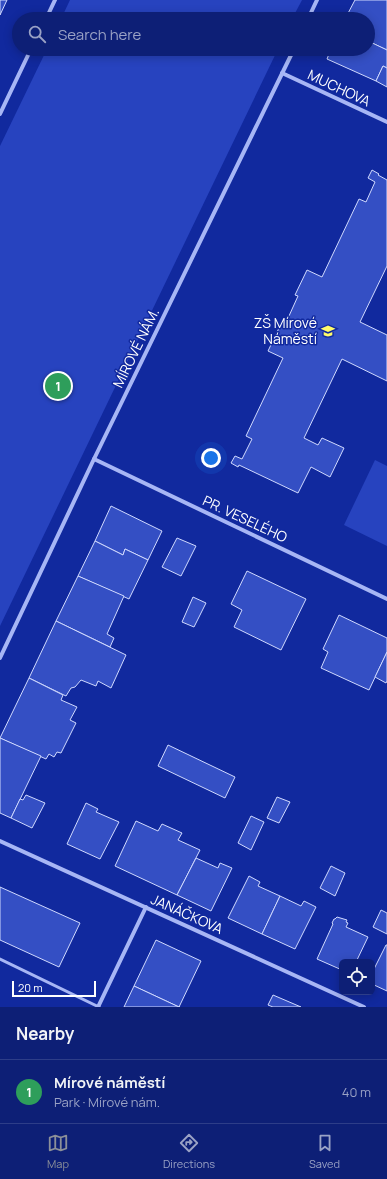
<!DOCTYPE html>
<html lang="en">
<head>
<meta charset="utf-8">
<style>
  :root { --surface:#0d1f76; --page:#16277b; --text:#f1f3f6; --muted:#9aa2c5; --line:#2d3d88; --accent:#8c9099 }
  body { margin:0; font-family:Manrope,sans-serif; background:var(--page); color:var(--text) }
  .controls { position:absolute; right:12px; bottom:12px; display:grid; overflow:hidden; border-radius:6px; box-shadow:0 2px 10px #0003 }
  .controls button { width:36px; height:36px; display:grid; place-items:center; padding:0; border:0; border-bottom:1px solid var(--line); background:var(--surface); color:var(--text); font:20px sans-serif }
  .scale { position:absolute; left:12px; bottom:10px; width:84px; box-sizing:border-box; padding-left:4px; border:2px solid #fff; border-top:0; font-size:11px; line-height:14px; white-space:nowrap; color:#fff; -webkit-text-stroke:3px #11299e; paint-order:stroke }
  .you { position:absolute; left:211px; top:458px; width:14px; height:14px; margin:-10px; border:3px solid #fff; border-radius:50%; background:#1a73e8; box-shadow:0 0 0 6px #1a73e833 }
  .badge { display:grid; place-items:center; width:26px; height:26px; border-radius:50%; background:var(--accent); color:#fff; font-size:13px; font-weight:700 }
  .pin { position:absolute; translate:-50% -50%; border:2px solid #fff; box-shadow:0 1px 4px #0006 }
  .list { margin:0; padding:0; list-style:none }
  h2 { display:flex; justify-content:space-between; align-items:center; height:52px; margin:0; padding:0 16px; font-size:17px }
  h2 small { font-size:13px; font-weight:400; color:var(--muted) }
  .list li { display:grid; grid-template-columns:26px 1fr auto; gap:12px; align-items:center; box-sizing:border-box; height:64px; padding:0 16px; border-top:1px solid var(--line) }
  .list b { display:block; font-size:15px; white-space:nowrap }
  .list p { margin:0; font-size:13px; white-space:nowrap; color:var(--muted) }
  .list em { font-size:13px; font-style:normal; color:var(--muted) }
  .icon { flex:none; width:22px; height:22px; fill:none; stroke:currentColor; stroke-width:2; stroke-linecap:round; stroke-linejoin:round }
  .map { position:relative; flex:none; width:387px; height:1007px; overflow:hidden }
  .search { position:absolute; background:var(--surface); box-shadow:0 2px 10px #0003; left:12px; right:12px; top:12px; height:44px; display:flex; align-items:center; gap:10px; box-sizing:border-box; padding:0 14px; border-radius:22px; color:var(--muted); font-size:15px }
  .sheet { height:116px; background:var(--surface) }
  nav { display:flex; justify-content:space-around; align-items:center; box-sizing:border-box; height:56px; border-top:1px solid var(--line); background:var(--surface); font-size:11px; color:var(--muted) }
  nav a { display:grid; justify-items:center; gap:2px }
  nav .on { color:var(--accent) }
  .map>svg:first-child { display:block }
  .green { fill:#2743bf }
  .building { fill:#344fc4; stroke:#d0d9fe }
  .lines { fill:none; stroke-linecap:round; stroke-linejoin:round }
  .lane { stroke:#a7b6f5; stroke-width:3 }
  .street { stroke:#a7b6f5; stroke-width:4 }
  .labels { text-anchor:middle; stroke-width:3; stroke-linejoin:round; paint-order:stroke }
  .street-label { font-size:14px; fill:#fff; stroke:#11299e }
  .poi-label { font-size:14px; fill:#fff; stroke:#11299e; text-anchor:end }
</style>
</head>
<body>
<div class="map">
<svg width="387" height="1007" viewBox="0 0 387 1007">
  <rect width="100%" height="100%" fill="#11299e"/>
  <g class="green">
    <polygon points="70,0 302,0 292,19 61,19"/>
    <polygon points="47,49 278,49 0,626 0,146"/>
    <polygon points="375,460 387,466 387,546 344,525"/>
  </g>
  <g class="building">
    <polygon points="0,0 7,0 0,15"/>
    <polygon points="355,0 387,0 387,50 368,41 368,19 345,19"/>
    <polygon points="368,41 387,50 387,68 383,66 376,81 327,59 331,49 368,49"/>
    <polygon points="383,66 387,68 387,87 376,81"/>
    <polygon points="372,170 379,174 378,175 387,180 387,266 360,322 387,335 387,381 342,359 304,438 318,445 322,438 344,448 330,477 311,467 298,493 239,465 238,467 231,463 235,456 242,459 252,439 246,436 283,358 268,351 280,326 284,327 298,296 295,295 307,270 322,277 359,199 366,202 375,182 368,178"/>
    <polygon points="111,506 162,531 148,560 125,549 123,555 95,541"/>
    <polygon points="177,538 196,546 181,576 162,567"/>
    <polygon points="95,541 123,555 125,549 148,560 129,599 78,576"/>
    <polygon points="247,571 306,599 281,650 234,627 242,610 231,604"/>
    <polygon points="78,576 124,596 107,634 114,638 110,647 56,621"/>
    <polygon points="193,597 206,603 194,627 182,622"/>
    <polygon points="339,615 387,638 387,652 369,690 321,668 328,652 323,649"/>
    <polygon points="56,621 126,655 111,688 98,681 96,686 81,680 75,687 71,688 66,696 29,678"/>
    <polygon points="387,652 387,681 386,683 375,677"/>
    <polygon points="29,678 63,695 61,700 77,707 70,720 76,723 61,753 57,752 54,757 49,754 46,759 0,738"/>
    <polygon points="0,738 41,756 11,818 0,813"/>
    <polygon points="168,745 235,777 225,798 158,766"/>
    <polygon points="26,795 45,803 32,828 11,818 20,799 23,800"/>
    <polygon points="277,797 290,802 279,823 267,818"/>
    <polygon points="86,803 98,809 96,812 119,822 100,859 67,844"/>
    <polygon points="251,816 264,822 251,850 238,843"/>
    <polygon points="136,821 158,831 162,824 182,833 178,840 200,850 177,895 115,866"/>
    <polygon points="196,858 218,868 220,863 232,868 211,911 177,895"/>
    <polygon points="331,866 345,873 335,896 320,888"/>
    <polygon points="249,876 260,882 258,886 280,896 262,934 228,918"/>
    <polygon points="0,887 80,923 59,967 0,940"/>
    <polygon points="280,896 301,906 304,901 316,907 295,949 262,934"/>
    <polygon points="381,910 387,913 387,934 373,927"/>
    <polygon points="337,917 347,920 346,922 348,923 346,927 368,937 356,962 342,962 342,970 317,959 333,924 332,923 334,919 335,919"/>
    <polygon points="156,940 201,961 179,1007 134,986"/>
    <polygon points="386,945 387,945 387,991 372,984 372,973"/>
    <polygon points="134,986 179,1007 180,1007 124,1007"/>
    <polygon points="273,995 301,1007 273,1007 268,1005"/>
  </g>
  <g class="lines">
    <polyline class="lane" points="0,959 99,1007"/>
    <g class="street">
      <polyline points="46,19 55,0"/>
      <polyline points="308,19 317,0"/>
      <polyline points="282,73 387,122"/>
      <polyline points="0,114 31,49"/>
      <polyline points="94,459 387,599"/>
      <polyline points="0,658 94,459 294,49"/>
      <polyline points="0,841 364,1007"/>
      <polyline points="98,1007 146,907"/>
    </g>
  </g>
  <defs>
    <g id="school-bare" transform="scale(1.08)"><path d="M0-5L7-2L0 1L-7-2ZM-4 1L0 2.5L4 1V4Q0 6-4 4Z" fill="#fffb6b" stroke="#11299e" stroke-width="2.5" paint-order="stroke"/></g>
  </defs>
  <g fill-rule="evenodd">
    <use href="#school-bare" x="328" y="331"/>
  </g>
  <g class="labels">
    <g class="street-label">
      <text transform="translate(339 88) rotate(25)" y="5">MUCHOVA</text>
      <text transform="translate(136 348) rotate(-64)" y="5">MÍROVÉ NÁM.</text>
      <text transform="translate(245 519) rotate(25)" y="5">PR. VESELÉHO</text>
      <text transform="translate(187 914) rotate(24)" y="5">JANÁČKOVA</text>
    </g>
    <g class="poi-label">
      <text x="317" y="328">ZŠ Mírové<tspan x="317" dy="16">Náměstí</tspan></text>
    </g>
  </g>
</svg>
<div class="controls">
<button><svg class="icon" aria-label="locate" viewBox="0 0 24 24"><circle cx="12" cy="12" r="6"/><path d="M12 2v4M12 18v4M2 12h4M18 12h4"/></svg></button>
</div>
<div class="scale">20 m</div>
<div class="you"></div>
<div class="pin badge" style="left:58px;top:386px;background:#2e9e5b">1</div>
<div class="search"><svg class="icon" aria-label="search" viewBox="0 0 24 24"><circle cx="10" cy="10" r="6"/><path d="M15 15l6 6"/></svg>Search here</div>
</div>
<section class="sheet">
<h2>Nearby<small></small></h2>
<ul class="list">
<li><span class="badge" style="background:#2e9e5b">1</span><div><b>Mírové náměstí</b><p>Park · Mírové nám.</p></div><em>40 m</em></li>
</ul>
</section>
<nav>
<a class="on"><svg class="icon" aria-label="map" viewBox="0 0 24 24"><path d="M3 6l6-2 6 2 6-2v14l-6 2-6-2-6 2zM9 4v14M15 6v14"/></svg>Map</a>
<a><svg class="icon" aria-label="directions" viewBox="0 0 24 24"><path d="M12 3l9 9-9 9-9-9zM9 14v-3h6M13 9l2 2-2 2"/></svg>Directions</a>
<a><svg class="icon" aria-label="saved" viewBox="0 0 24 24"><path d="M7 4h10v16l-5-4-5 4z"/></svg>Saved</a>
</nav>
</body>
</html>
